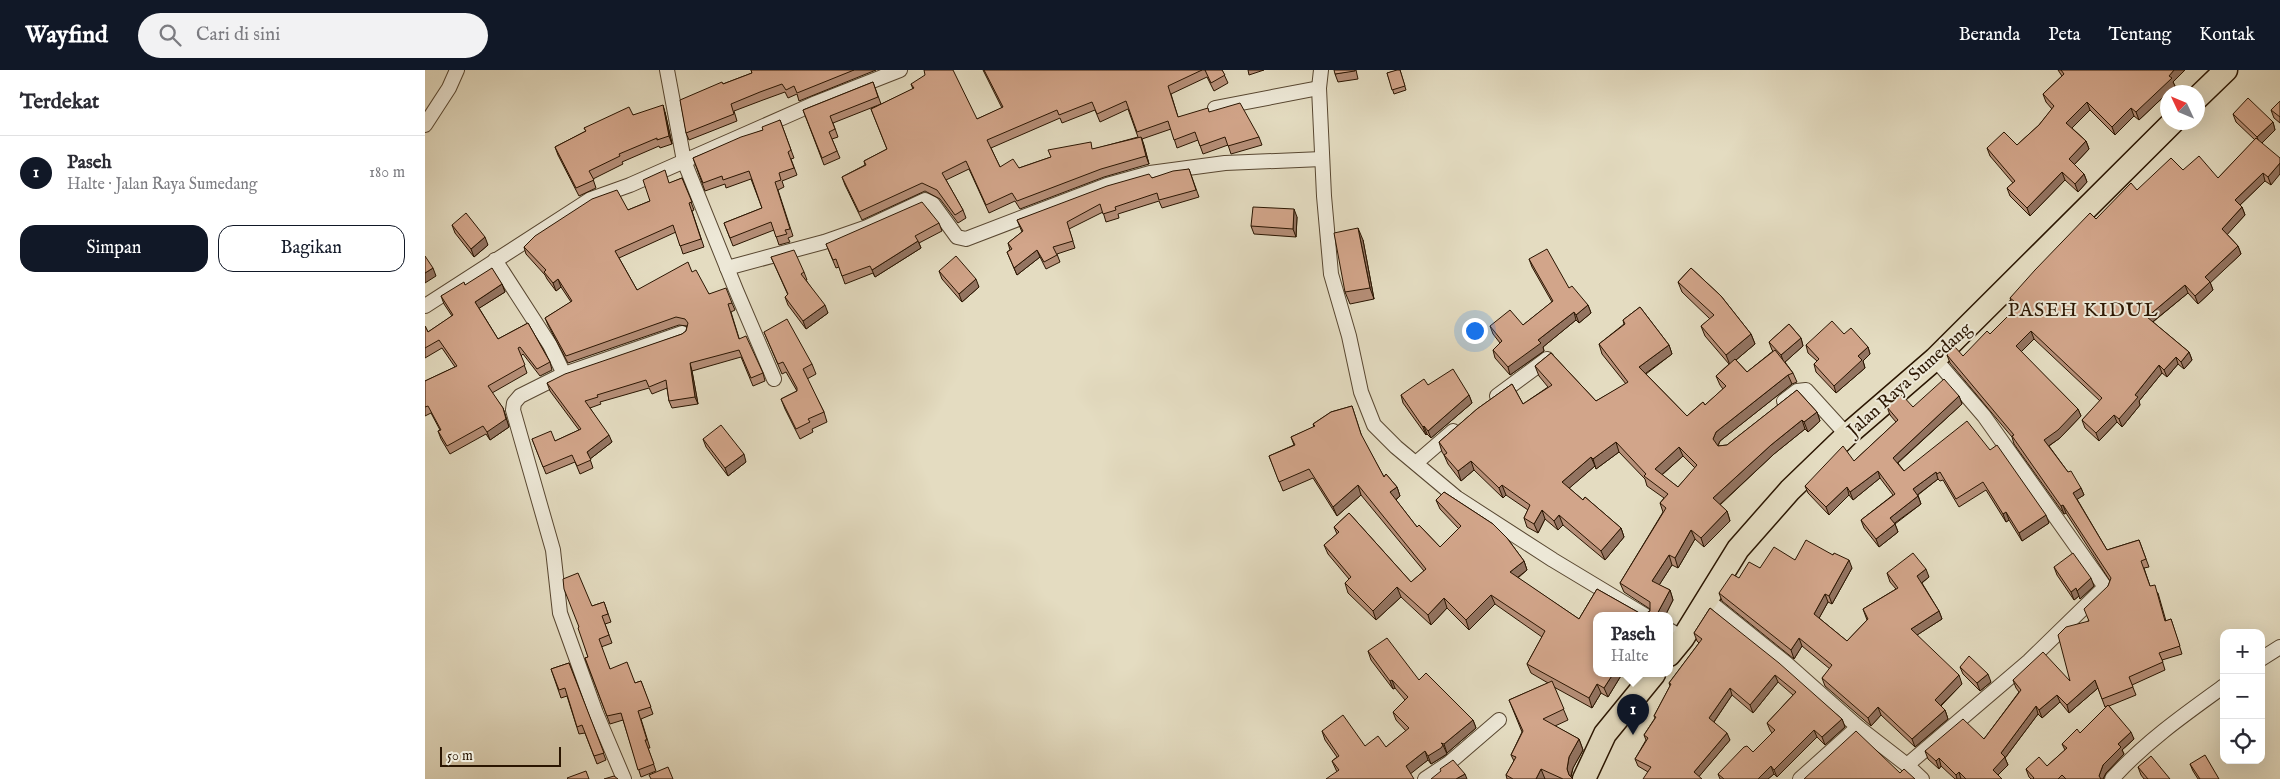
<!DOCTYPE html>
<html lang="id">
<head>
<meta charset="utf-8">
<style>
  :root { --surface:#fff; --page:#f2f2f3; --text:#2b2b33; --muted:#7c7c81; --line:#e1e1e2; --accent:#111827 }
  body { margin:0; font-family:"IM FELL English",serif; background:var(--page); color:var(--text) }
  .controls { position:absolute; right:15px; bottom:15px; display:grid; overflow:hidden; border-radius:10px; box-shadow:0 5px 20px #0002 }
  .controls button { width:45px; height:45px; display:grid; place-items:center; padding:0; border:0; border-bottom:1px solid var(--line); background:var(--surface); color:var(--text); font:25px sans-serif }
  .compass { position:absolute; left:1735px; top:15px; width:45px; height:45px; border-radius:50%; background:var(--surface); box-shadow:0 5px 20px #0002; rotate:314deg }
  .scale { position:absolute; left:15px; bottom:12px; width:121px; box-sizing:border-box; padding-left:5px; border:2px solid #2a1501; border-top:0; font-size:14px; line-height:18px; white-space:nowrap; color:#2a1501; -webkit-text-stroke:4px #ede8d7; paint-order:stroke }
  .you { position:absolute; left:1049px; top:260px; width:18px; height:18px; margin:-12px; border:4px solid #fff; border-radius:50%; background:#1a73e8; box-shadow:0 0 0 8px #1a73e833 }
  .badge { display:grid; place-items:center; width:32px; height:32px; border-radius:50%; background:var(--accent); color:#fff; font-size:16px; font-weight:700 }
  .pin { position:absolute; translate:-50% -41px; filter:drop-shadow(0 1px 2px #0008) }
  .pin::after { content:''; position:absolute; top:26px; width:18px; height:15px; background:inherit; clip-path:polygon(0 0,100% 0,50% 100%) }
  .popup { position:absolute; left:1168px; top:542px; width:80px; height:65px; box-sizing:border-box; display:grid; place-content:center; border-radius:10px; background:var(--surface); filter:drop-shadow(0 1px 4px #0005); font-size:16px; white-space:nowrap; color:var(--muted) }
  .popup b { font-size:19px; color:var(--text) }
  .popup::after { content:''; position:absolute; left:50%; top:100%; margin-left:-10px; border:10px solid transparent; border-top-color:var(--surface) }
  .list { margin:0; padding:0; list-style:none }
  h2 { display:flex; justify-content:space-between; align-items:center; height:65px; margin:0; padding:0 20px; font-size:21px }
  h2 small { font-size:16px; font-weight:400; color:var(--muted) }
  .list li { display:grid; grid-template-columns:32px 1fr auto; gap:15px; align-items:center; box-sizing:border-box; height:75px; padding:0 20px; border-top:1px solid var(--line) }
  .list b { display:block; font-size:19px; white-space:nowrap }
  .list p { margin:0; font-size:16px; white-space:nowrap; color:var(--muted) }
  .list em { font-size:16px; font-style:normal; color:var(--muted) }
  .actions { display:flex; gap:10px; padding:15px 20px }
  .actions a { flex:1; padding:11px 0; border:1px solid var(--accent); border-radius:15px; text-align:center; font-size:18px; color:var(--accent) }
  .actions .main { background:var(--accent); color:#fff }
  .icon { flex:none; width:28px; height:28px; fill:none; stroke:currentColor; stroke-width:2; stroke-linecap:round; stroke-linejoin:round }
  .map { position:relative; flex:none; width:1855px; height:709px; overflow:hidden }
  header { display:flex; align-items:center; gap:30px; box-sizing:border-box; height:70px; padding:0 25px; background:var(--accent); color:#fff }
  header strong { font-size:24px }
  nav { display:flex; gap:28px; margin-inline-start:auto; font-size:18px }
  .search { width:350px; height:45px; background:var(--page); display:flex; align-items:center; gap:12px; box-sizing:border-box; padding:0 18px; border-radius:28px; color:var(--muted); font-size:19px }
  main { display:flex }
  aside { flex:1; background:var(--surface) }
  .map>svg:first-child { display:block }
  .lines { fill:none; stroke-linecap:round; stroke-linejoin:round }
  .minor-casing { stroke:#584731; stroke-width:16 }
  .trunk-casing { stroke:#2a1501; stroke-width:25 }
  .minor { stroke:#ede8d7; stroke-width:14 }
  .trunk { stroke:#e4dcc1; stroke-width:22 }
  .wall { fill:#b58e77; stroke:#2a1501; fill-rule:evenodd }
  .shaded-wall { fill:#937461; stroke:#2a1501 }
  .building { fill:#d2a58a; stroke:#2a1501; fill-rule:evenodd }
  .labels { text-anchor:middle; stroke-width:4; stroke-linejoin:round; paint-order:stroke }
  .street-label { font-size:18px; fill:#2a1501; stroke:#ede8d7 }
  .quarter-label { font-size:20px; letter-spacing:1px; fill:#2a1501; stroke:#ede8d7 }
</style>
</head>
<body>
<header>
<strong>Wayfind</strong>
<div class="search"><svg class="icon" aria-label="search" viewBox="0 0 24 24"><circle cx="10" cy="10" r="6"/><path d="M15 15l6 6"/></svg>Cari di sini</div>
<nav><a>Beranda</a><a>Peta</a><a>Tentang</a><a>Kontak</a></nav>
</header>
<main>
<aside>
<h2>Terdekat<small></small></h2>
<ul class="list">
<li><span class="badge">1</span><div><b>Paseh</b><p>Halte · Jalan Raya Sumedang</p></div><em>180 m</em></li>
</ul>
<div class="actions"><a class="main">Simpan</a><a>Bagikan</a></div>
</aside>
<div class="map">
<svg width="1855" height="709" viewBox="0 0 1855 709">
  <rect width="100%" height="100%" fill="#e4dcc1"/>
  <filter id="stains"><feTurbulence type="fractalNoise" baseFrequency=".004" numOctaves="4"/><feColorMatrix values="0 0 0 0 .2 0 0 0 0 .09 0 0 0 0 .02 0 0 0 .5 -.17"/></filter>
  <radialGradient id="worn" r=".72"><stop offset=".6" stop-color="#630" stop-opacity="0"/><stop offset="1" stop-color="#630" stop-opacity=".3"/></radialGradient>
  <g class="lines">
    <g class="minor-casing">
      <g id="minor">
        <polyline points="242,0 259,91 311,220 349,309"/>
        <polyline points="896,0 894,18 899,126 906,204 924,266 936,322 949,355 971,377 1032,428 1128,490 1221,546"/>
        <polyline points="790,38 894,18"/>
        <polyline points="0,55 24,18 32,0"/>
        <polyline points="70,190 125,275 139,304"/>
        <polyline points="302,198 399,172 442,157 500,130 508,134 532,167 541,169 682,115 725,103 800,93 897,89"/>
        <polyline points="0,236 166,129 205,115 391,33 475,0"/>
        <polyline points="1072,326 1122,289"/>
        <polyline points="1359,331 1372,321 1381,320 1422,365"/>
        <polyline points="991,393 1028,361"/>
        <polyline points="1281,529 1362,594 1433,657 1482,695 1497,709"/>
        <polyline points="1244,560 1258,568"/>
        <polyline points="1836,589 1855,577"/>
        <polyline points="1482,695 1604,591 1680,517 1559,346 1510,289"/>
        <polyline points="199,709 171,643 135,543 128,480 88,340 89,333 95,326 139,304 257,263"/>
        <polyline points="1000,709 1024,693 1074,650"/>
        <polyline points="1375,709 1433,657"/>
        <path d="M1687 709C1719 673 1760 644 1799 616"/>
      </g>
    </g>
    <g class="trunk-casing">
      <g id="trunk">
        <polyline points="1772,28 1801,0"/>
        <polyline points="1244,585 1258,568 1313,479 1365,420 1422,365 1510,289 1748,52"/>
        <polyline points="1159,709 1180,664 1229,604"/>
      </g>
    </g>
    <use href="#minor" class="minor"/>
    <use href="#trunk" class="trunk"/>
  </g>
  <g class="wall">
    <polygon points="326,0 451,0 374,31 372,24 363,28 360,22 338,30 309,41 312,51 264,70 261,63 298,14 327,3"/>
    <path d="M558 0H797L803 13 789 21 782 7 746 24 753 47 784 42 834 67 837 75 806 84 803 75 778 84 773 70 752 78 746 59 717 69 724 94 679 107 595 139 590 131 564 143 544 99 521 110 538 140 541 148 533 153 515 129 500 121 437 150 420 115 417 107 440 95 439 91 462 79 446 39 488 19 486 14 552 49 577 38ZM703 39 713 67 669 79 626 87 594 98 575 97 566 78 635 48 637 53 670 40 675 52Z"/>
    <polygon points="823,0 839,0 824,5"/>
    <polygon points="931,0 933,9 913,12 910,4"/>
    <polygon points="975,0 981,20 969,24 962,3"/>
    <polygon points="1633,0 1760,0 1748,12 1750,16 1714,50 1709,46 1690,65 1665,40 1647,58 1661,71 1664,79 1649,95 1659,104 1662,112 1653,122 1640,110 1605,146 1585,126 1582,118 1588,113 1565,86 1562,78 1592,75 1614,55 1627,39 1621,32 1618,24 1637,6"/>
    <polygon points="448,12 456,34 408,53 413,67 407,69 415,88 399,95 378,40"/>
    <polygon points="1855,31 1855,53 1849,48 1846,40"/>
    <polygon points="240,42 247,74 235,78 234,76 197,92 198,94 168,109 171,118 154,126 133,85 130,77 161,61 159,58 208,45"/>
    <polygon points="1808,44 1848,52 1850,60 1837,73 1846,115 1840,111 1815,135 1817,137 1820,145 1802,164 1813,176 1816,184 1785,212 1788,220 1773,234 1763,223 1728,252 1764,282 1767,290 1759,299 1753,294 1742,307 1737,303 1714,331 1715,335 1697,357 1692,352 1674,371 1660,358 1657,350 1675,331 1609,269 1596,282 1653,339 1656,346 1635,368 1624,376 1643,402 1656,418 1659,425 1652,429 1682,480 1714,470 1724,497 1719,498 1725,516 1733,523 1741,551 1746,549 1757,584 1737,590 1740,600 1707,615 1711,625 1684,636 1709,669 1697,680 1699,684 1681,703 1678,709 1606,709 1604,707 1601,699 1622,696 1640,680 1637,674 1655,663 1682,636 1680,637 1673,618 1644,643 1635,632 1617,648 1613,644 1580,688 1583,695 1573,705 1577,709 1530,709 1516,696 1514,699 1503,689 1500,681 1559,669 1594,622 1591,618 1588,610 1645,611 1663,551 1683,516 1685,511 1641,443 1639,444 1589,374 1587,367 1525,293 1522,285 1538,286 1565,264 1591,238 1588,236 1585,228 1671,149 1712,120 1758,100 1793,108 1830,70 1811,52"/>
    <polygon points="355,50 369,88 366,89 372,105 357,111 359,117 353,120 368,166 363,168 365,172 354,175 349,160 308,176 299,153 337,138 326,109 301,118 300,114 280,121 268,88 338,60"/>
    <polygon points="764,99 774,127 737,138 734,131 693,144 694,148 681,152 678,142 644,159 650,178 632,184 635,192 621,199 615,187 592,205 582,182 585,180 583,173 597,162 592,150 727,108"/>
    <polygon points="257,108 269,140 267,141 279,177 258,184 251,162 194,188 212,220 267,202 284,224 307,233 310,240 306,242 314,268 338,303 340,311 328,316 316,287 267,301 273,334 247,338 244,331 242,318 227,324 224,318 175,332 176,334 165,338 187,372 165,389 168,398 155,404 150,392 121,404 107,369 130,371 154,360 125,321 122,313 257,264 261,261 262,256 254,255 143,293 123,255 120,248 146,232 136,217 131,221 122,209 120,205 101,184 99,177 203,140 225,131 245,113"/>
    <polygon points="872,147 871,167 829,164 826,156"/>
    <polygon points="514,153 517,161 494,173 496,178 450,207 448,203 420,214 414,197 411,198 401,174"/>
    <polygon points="27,155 63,175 49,187 30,163"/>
    <polygon points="938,170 949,229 925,234 920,222"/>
    <polygon points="346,187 379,202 382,210 381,210 403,243 381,259 363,235 360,227 363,225"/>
    <polygon points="1104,189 1144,218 1163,235 1166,243 1154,253 1151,250 1118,277 1119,281 1085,305 1070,288 1068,280 1075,273 1068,264 1065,256 1098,255 1127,232 1107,197"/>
    <path d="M1266 198 1296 226 1326 264 1330 274 1311 290 1322 302 1348 281 1347 280 1344 272 1364 254 1376 268 1378 276 1360 292 1368 303 1372 312 1367 314 1295 371 1293 376 1302 375 1372 320 1392 342 1395 351 1383 362 1380 359 1349 384 1295 435 1302 441 1305 451 1279 477 1270 469 1253 498 1247 495 1234 515 1245 520 1248 530 1240 546H1172V604H1197L1183 627 1176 623 1167 638 1129 617 1143 650 1130 656 1154 669 1158 680 1148 698 1146 707 1148 709H1082L1081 705 1089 691 1086 685 1097 662 1084 630 1123 613 1106 603 1102 594 1117 567 1070 534 1044 560 1022 538 1006 555 976 527 951 550 923 523 920 513 924 509 903 484 899 475 912 464 909 457 924 443 986 512 999 501 936 425 912 446 888 408 858 421 844 386 869 375 866 367 889 357 888 354 906 342 927 336 937 367 959 407 961 404 972 417 975 426 971 430 992 457 994 455 1015 477 1034 459 1015 439 1011 430 1019 422 1068 454 1082 468 1099 491 1102 500 1093 508 1154 549 1172 519 1218 545 1225 541V539L1199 522 1195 513 1238 442 1235 433 1239 428 1222 416 1220 409 1194 382 1171 399 1170 396 1144 418 1158 430 1160 427 1196 458 1199 467 1180 490 1138 455 1133 460 1120 449 1113 463 1102 457 1099 448 1103 440 1081 425 1078 428 1049 400 1036 411 1023 394 1019 385 1017 382 1014 372 1052 339 1087 314 1098 334 1123 317 1114 306 1110 296 1126 283 1171 331 1201 314 1177 284 1174 274 1199 254 1198 250 1215 237 1244 275 1247 284 1221 304 1262 346 1278 332 1280 335 1298 319 1295 315 1291 306 1304 294 1280 266 1276 256 1285 249 1257 222 1253 212ZM1258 386 1270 398 1253 417 1237 405Z"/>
    <polygon points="514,201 554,217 537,232 517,209"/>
    <polygon points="77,214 80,222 54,238 73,269 103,253 125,292 127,300 115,306 98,284 96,286 102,303 67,323 78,338 84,357 65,370 61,364 25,384 16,369 13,361 15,360 6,343 0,346 0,311 30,297 17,278 0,288 0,256 3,262 27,246 19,234 16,226 40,215"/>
    <polygon points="339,262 387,294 391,304 382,309 399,342 402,352 387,359 388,362 375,369 360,339 356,329 372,321 361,302 357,304"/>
    <polygon points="1419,264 1443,277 1445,284 1438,291 1440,298 1411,323 1391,302 1389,294 1392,291 1383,283 1381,275"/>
    <polygon points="1003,315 1044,325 1047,333 1006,368 1002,364 1001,365 978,333 976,325"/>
    <polygon points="1534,326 1537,334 1473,393 1479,401 1565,380 1624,453 1597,471 1584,450 1581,452 1561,420 1534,437 1518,410 1515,411 1513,409 1493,425 1496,434 1470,454 1473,462 1454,477 1439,458 1436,450 1468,425 1455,408 1428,430 1424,425 1404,445 1383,423 1380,416 1429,391 1471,352 1465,345 1462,337 1488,337"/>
    <polygon points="278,369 321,392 303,406 281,377"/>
    <polygon points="1408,485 1427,498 1407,534 1403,532 1394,548 1422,571 1442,550 1438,539 1471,519 1465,512 1462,503 1504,507 1497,513 1514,541 1517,549 1492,565 1537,614 1516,636 1520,640 1523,649 1490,677 1456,645 1446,656 1400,616 1397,608 1405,599 1377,576 1369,589 1297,531 1294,523 1314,508 1335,498 1370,490"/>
    <polygon points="1629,497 1669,516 1655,529 1654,526 1649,530 1632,505"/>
    <polygon points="179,532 186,552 180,554 187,573 176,577 185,599 210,613 216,611 228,644 216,649 225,678 223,678 231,701 216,707 198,650 185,654 160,588 163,587 154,557 167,536"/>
    <polygon points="1285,538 1417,649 1420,657 1400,675 1392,667 1352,707 1349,704 1343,709 1295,709 1293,704 1328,682 1347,663 1345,660 1342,653 1368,625 1353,612 1328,643 1307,625 1289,652 1305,670 1274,706 1223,702 1213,696 1210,689 1221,670 1219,665 1230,648 1229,646 1245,616 1244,613 1274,573 1272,571 1269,563"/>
    <polygon points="943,581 994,610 1048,650 1051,658 1022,683 1021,682 1022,684 1019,686 1006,694 1003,690 985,703 912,702 907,691 912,687 900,670 897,661 940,676 961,677 981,661 971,650 968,642 980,630 970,618 968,619 946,590"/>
    <polygon points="144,593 181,690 172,694 160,663 154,664 142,626 136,628 126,599"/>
    <polygon points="1535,597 1566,612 1555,621 1538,604"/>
    <polygon points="1765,694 1794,709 1773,709 1768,701"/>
    <polygon points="1713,697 1745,709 1719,709 1716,705"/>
  </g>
  <g class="shaded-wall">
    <polygon points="1749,0 1760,0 1748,12 1750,16 1714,50 1711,42"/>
    <polygon points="1662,32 1665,40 1644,61 1641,53"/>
    <polygon points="238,35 240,42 247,74 244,66"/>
    <polygon points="1706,38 1709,46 1690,65 1687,57"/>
    <polygon points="1848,52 1850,60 1835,75 1832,67"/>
    <polygon points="716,67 719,75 724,94 721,86"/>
    <polygon points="1661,71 1664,79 1647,97 1644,89"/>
    <polygon points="1855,93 1855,104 1846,115 1843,107"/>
    <polygon points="1637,102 1640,110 1605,146 1602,138"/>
    <polygon points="1838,103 1840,111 1812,138 1810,130"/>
    <polygon points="1659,104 1662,112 1653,122 1650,114"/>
    <polygon points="1817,137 1820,145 1800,167 1797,159"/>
    <polygon points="869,139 872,147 871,167 868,159"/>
    <polygon points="933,158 938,170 949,229 945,218"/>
    <polygon points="60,167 63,175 49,187 46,179"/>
    <polygon points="493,171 496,178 450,207 447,200"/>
    <polygon points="1813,176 1816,184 1783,215 1780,207"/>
    <polygon points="612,180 615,187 592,205 589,198"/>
    <polygon points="8,198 11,206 0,213 0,203"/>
    <polygon points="133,209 136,217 131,221 128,213"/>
    <polygon points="551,209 554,217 537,232 534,224"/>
    <polygon points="1785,212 1788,220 1773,234 1770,226"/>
    <polygon points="77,214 80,222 53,239 50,232"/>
    <polygon points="1760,215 1763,223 1725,254 1722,247"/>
    <polygon points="400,235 403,243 381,259 378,251"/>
    <polygon points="1163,235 1166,243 1154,253 1151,245"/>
    <polygon points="1149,242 1151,250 1118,277 1119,281 1085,305 1083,297 1113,270"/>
    <polygon points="1606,261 1609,269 1594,284 1591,276"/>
    <polygon points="1326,264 1330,274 1305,295 1301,285"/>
    <polygon points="1376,268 1378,276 1359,293 1356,285"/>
    <polygon points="1244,275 1247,284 1217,306 1214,297"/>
    <polygon points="1443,277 1445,284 1438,291 1440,298 1411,323 1409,316 1433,286"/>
    <polygon points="1764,282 1767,290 1759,299 1756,292"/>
    <polygon points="1751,287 1753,294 1742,307 1739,300"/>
    <polygon points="265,293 267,301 273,334 270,327"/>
    <polygon points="1734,295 1737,303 1714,331 1715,335 1697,357 1694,349 1710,325"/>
    <polygon points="1363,305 1367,314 1295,371 1291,379 1288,369 1291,362"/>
    <polygon points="1044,325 1047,333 1006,368 1003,361"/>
    <polygon points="1534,326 1537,334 1470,395 1468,388"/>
    <polygon points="78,338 84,357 65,370 62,362"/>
    <polygon points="1653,339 1656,346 1635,368 1622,377 1619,370"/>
    <polygon points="1392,342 1395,351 1383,362 1379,352"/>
    <polygon points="1689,345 1692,352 1674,371 1671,363"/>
    <polygon points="1377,350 1380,359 1349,384 1291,438 1288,428 1346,375"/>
    <polygon points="999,356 1002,364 1001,365 998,357"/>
    <polygon points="184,365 187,372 165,389 162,382"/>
    <polygon points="1191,372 1194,382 1171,399 1168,389"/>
    <polygon points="1254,377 1258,386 1233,408 1230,399"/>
    <polygon points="319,384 321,392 303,406 300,398"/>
    <polygon points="1166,387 1170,396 1141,421 1137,412"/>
    <polygon points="1046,391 1049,400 1036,411 1033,401"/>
    <polygon points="1453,401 1455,408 1428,430 1425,422"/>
    <polygon points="1511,402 1513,409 1491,426 1488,419"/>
    <polygon points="933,415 936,425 912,446 908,437"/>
    <polygon points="1077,415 1081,425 1078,428 1074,418"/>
    <polygon points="972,417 975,426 969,431 965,422"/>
    <polygon points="1422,417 1424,425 1404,445 1401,437"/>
    <polygon points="1656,418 1659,425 1651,430 1648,423"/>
    <polygon points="1493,426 1496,434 1467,455 1465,448"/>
    <polygon points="1638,435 1641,443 1639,444 1636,436"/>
    <polygon points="1117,440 1120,449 1113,463 1109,454"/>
    <polygon points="1302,441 1305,451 1279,477 1276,468"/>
    <polygon points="1581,442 1584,450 1581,452 1578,444"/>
    <polygon points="1134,445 1138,455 1133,460 1129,451"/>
    <polygon points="1621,445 1624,453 1597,471 1594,463"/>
    <polygon points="1470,454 1473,462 1454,477 1451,469"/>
    <polygon points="1196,458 1199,467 1180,490 1176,481"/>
    <polygon points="1266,460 1270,469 1253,498 1250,488"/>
    <polygon points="1244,485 1247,495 1231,520 1227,511"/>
    <polygon points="1424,490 1427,498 1407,534 1404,526"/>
    <polygon points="1099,491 1102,500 1088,511 1085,502"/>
    <polygon points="1501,499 1504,507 1495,514 1492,506"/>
    <polygon points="1666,508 1669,516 1655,529 1652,521"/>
    <polygon points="972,517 976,527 951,550 948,541"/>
    <polygon points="1651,518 1654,526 1649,530 1646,522"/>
    <polygon points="1245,520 1248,530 1240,546 1231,546"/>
    <polygon points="1400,524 1403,532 1392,552 1389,544"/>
    <polygon points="1066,525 1070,534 1044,560 1041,550"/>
    <polygon points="1019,528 1022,538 1006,555 1003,545"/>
    <polygon points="1514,541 1517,549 1489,567 1486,559"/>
    <polygon points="1374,568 1377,576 1369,589 1366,580"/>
    <polygon points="1188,604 1197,604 1183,627 1179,618"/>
    <polygon points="1563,604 1566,612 1555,621 1552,613"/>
    <polygon points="1350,605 1353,612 1328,643 1325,635"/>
    <polygon points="1534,605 1537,614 1513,638 1510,630"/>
    <polygon points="967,610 970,618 968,619 965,611"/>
    <polygon points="1670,610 1673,618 1644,643 1642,635"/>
    <polygon points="1172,614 1176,623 1167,638 1164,628"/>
    <polygon points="1305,618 1307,625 1286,656 1284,648"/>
    <polygon points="1632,625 1635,632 1617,648 1614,640"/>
    <polygon points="1611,636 1613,644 1580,688 1583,695 1571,707 1568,700 1576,683"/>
    <polygon points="1453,637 1456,645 1446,656 1443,648"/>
    <polygon points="1520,640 1523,649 1490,677 1487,669"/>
    <polygon points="1417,649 1420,657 1400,675 1397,667"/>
    <polygon points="1048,650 1051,658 1022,683 1019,674"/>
    <polygon points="1389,660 1392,667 1352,707 1349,700"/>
    <polygon points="1706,662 1709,669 1697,680 1699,684 1681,703 1678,709 1675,709 1674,706 1678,695 1693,674"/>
    <polygon points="1302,663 1305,670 1272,709 1269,702"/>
    <polygon points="1154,669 1158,680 1148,698 1145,709 1142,699 1144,687"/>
    <polygon points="1018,675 1022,684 1006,694 1003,686"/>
    <polygon points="1000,681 1003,690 984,705 981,696"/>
    <polygon points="1514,688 1516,696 1514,699 1511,691"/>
    <polygon points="1346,696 1349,704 1343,709 1333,709"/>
    <polygon points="1116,699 1120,709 1111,709"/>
    <polygon points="1534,702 1536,709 1532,709 1531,705"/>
    <polygon points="1040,704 1042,709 1031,709"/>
  </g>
  <g class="building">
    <polygon points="326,0 429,0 372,23 369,16 361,20 357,14 335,22 306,34 309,44 261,63 255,30 297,12 298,14 327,3"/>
    <polygon points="499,0 528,0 552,49 578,37 559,0 777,0 743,16 753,47 783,38 784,42 815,33 834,67 803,76 800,67 775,76 770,62 749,70 743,51 712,62 701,31 672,44 667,32 634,45 632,40 562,70 575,97 588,89 594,98 626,87 623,80 666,72 667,79 716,67 721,86 676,99 592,131 587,123 561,135 541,91 517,103 538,140 530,145 512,120 497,113 434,142 417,107 441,95 439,91 462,79 446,39 489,18 486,14 500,5"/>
    <polygon points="780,0 797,0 800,5 786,13"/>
    <polygon points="909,0 930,0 930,1 910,4"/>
    <polygon points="972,0 975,0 980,16 967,20 962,3"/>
    <polygon points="1636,0 1749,0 1744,6 1747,8 1711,42 1706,38 1687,57 1662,32 1641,53 1661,71 1644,89 1659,104 1650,114 1637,102 1602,138 1582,118 1590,111 1562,78 1579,62 1592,75 1614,55 1629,36 1618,24 1639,4"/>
    <polygon points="448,12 453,27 405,46 410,59 404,62 412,81 397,88 378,40"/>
    <polygon points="1823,28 1848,52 1832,67 1808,44"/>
    <polygon points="1855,31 1855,47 1846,40"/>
    <polygon points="238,35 244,66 232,70 232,68 194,84 195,86 164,101 169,110 151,118 130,77 161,61 159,58 204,37 208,45"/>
    <polygon points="355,50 366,80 363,82 369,98 354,103 356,110 350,112 365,159 360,160 362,164 351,167 346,152 305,168 299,153 337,138 324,101 298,110 297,106 278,113 268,88 316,67 338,60 337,57"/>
    <polygon points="1831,68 1855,88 1855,93 1843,107 1838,103 1810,130 1817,137 1797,159 1813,176 1780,207 1785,212 1770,226 1760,215 1722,247 1764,282 1756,292 1751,287 1739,300 1734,295 1710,325 1713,327 1694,349 1689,345 1671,363 1657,350 1677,328 1606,261 1591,276 1653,339 1633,360 1619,370 1643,402 1646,401 1656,418 1648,423 1682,480 1714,470 1721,489 1716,491 1725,516 1730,515 1740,551 1746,549 1755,576 1734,583 1738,592 1704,607 1708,617 1677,629 1670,610 1642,635 1632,625 1614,640 1611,636 1576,683 1580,687 1568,700 1577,709 1541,709 1534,702 1531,705 1514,688 1511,691 1500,681 1538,649 1559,669 1596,620 1588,610 1618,582 1645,611 1633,565 1641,557 1664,551 1659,539 1683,516 1686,508 1638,435 1636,436 1587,366 1589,365 1522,285 1530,277 1538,286 1562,261 1565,264 1594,235 1585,228 1610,200 1665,143 1671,149 1706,113 1712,120 1746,88 1758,100 1774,86 1793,108"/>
    <polygon points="764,99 771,120 734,130 732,123 690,137 691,140 678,144 675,134 642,152 648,171 628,177 632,185 619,192 612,180 589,198 582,182 587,179 583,173 598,161 592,150 682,116 724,104 727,108 748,101"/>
    <polygon points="240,100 244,113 257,108 267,132 264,133 276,169 255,176 248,155 190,181 212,220 263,192 267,202 271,200 284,224 301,218 307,233 303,234 314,269 321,266 338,303 326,308 314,280 265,293 270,327 244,331 241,310 224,317 221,310 172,325 173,327 160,331 184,365 162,382 166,390 152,396 147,385 118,397 107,369 126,361 130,371 156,359 122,313 140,304 257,264 261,261 263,253 260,249 251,247 141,286 120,248 147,231 133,209 128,213 119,202 121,200 99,177 110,166 167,129 192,120 203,140 225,131 218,110"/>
    <polygon points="497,132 514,153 490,166 493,171 447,200 445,196 417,206 411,189 408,190 401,174"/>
    <polygon points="828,137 869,139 868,159 826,156"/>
    <polygon points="41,143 60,167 46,179 27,155"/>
    <polygon points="933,158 945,218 920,222 909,163"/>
    <polygon points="1122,179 1144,218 1147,216 1163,235 1151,245 1149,242 1113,270 1116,273 1083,297 1068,280 1077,271 1065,256 1085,240 1098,255 1128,231 1104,189"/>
    <polygon points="369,180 379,202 376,204 400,235 378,251 360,227 363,224 346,187"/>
    <polygon points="0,186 8,198 0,203"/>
    <polygon points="531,186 551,209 534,224 514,201"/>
    <polygon points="67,198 77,214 50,232 73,269 103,253 125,292 112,299 95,277 93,278 100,295 63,316 78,338 81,349 62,362 58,356 22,376 13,361 16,360 3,336 0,337 0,311 32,296 14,270 0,278 0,256 3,262 28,245 16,226 39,212 40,215"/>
    <polygon points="1266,198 1296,226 1326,264 1301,285 1276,256 1289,245 1253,212"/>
    <path d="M1215 237 1244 275 1214 297 1262 346 1278 332 1280 335 1301 316 1291 306 1310 289 1322 302 1350 280 1368 303 1363 305 1291 362 1288 369 1293 376 1302 375 1372 320 1392 342 1379 352 1377 350 1346 375 1288 428 1302 441 1276 468 1266 460 1250 488 1244 485 1227 511 1245 520 1231 546H1172V604H1188L1179 618 1172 614 1164 628 1102 594 1120 561 1066 525 1041 550 1019 528 1003 545 972 517 948 541 920 513 926 507 899 475 914 462 909 457 924 443 986 512 1001 499 933 415 908 437 884 399 854 412 844 386 870 375 866 367 890 356 888 354 906 342 927 336 936 364 959 407 961 404 972 417 965 422 992 457 994 455 1015 477 1036 456 1011 430 1019 422 1068 454 1082 468 1099 491 1085 502 1154 549 1172 519 1218 545 1225 541V532L1195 513 1241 438 1235 433 1243 424 1219 406 1221 404 1191 372 1168 389 1166 387 1137 412 1158 430 1160 427 1196 458 1176 481 1134 445 1129 451 1117 440 1109 454 1099 448 1105 435 1077 415 1074 418 1046 391 1033 401 1019 385 1022 383 1014 372 1052 339 1087 314 1098 334 1127 315 1110 296 1126 283 1171 331 1203 312 1174 274 1200 254 1198 250ZM1254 377 1272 395 1253 417 1230 399Z"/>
    <polygon points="362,249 387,294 378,299 399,342 383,349 385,352 371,359 356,329 372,321 372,318 358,292 353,294 339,262"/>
    <polygon points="1407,251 1419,264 1426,258 1443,277 1433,286 1437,290 1409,316 1389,294 1394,289 1381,275"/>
    <polygon points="1364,254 1376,268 1356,285 1344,272"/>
    <polygon points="1028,299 1044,325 1003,361 999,356 998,357 976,325 999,309 1003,315"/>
    <polygon points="1519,309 1534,326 1468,388 1479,401 1542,351 1565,380 1572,375 1621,445 1594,463 1581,442 1578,444 1558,412 1531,429 1515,402 1512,404 1511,402 1488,419 1493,426 1465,448 1470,454 1451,469 1436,450 1470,424 1453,401 1425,422 1422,417 1401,437 1380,416 1418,376 1429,391 1473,350 1462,337 1477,325 1488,337"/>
    <polygon points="296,355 319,384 300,398 278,369"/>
    <polygon points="1381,470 1408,485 1409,483 1424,490 1404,526 1400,524 1389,544 1422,571 1443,549 1438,539 1473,518 1462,503 1488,483 1501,499 1492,506 1514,541 1486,559 1534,605 1510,630 1520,640 1487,669 1453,637 1443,648 1397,608 1407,595 1374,568 1366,580 1294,523 1307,504 1314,508 1324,492 1335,498 1349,477 1370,490"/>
    <polygon points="1648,483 1666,508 1652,521 1651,518 1646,522 1629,497"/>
    <polygon points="153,503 167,536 179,532 183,544 177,546 184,565 174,569 185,599 202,592 210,613 216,611 226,637 213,641 222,670 220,670 229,694 213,700 196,643 182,646 160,588 163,587 153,558 154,557 139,519 138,509"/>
    <polygon points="1285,538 1354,593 1417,649 1397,667 1389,660 1349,700 1346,696 1333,709 1299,709 1293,704 1319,677 1322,676 1328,682 1350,660 1342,653 1371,622 1350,605 1325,635 1305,618 1284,648 1302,663 1269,702 1277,709 1218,709 1226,697 1210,689 1223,668 1219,665 1231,647 1229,646 1246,614 1244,613 1277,569 1269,563"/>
    <polygon points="962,568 994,610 1001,603 1048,650 1019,674 1016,673 1018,675 1016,678 1003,686 1000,681 981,696 989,709 901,709 914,700 907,691 914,686 897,661 918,645 940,676 953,666 961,677 984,658 968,642 983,627 967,610 965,611 943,581"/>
    <polygon points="1544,586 1563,604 1552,613 1535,597"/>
    <polygon points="144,593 179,683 169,686 157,655 152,657 140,618 134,620 126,599"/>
    <polygon points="1127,611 1139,639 1118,649 1154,669 1144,687 1142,699 1144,705 1148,709 1138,709 1116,699 1111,709 1088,709 1081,705 1091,687 1086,685 1098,661 1084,630"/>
    <polygon points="1683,635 1706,662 1693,674 1696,677 1678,695 1674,706 1676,709 1641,709 1637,705 1633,709 1608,709 1609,708 1601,699 1614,687 1622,696 1642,678 1637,674 1652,659 1655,663"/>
    <polygon points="1431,661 1475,703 1479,699 1490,709 1379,709"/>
    <polygon points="1780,685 1794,709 1775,709 1765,694"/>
    <polygon points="1726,686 1745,709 1723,709 1713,697"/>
    <polygon points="1028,690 1040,704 1031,709 1006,709 1016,701 1015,699"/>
    <polygon points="243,697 248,709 226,709 224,705"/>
    <polygon points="161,701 164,709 143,709 142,708"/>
    <polygon points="189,706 193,709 179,709"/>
  </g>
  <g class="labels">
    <g class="street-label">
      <text transform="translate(1484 309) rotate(-42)" y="6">Jalan Raya Sumedang</text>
    </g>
    <g class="quarter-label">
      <text x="1658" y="246">PASEH KIDUL</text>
    </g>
  </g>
  <rect width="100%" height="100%" filter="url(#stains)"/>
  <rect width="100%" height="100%" fill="url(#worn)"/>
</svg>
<div class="controls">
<button>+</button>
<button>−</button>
<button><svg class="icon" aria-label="locate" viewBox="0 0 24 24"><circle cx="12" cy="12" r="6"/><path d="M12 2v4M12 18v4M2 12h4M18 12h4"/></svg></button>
</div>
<svg class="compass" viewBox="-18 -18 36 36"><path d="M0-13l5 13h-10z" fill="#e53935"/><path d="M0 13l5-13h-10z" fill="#7c7c81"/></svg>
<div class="scale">50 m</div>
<div class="you"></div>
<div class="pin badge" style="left:1208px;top:665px">1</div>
<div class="popup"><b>Paseh</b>Halte</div>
</div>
</main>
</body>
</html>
